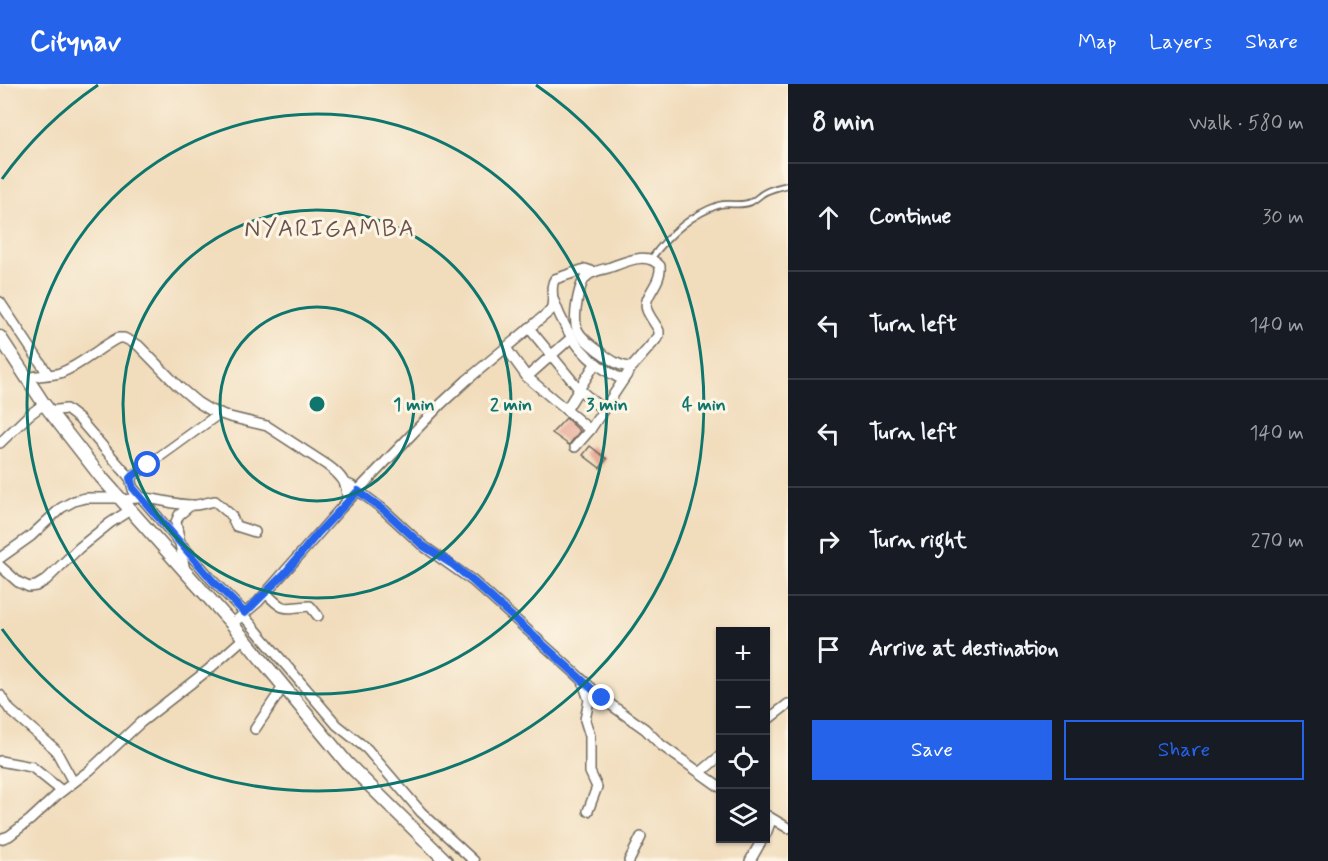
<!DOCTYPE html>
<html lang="en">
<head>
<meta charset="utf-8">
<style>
  :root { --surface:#171b24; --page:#20242c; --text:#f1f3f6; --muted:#9ea1a6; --line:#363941; --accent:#2563eb }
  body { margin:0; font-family:Mynerve,sans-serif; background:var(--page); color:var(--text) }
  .controls { position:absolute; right:18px; bottom:18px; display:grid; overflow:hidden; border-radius:0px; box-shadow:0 2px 4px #0004 }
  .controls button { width:54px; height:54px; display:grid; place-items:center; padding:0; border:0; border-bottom:2px solid var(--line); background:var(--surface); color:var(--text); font:30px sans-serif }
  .stop { position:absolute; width:18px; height:18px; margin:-14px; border:4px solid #2563eb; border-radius:50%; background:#fff }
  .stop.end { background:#2563eb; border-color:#fff; box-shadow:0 2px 6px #0008 }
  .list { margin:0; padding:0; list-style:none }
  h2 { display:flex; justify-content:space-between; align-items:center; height:78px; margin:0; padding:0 24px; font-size:26px }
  h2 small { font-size:20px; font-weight:400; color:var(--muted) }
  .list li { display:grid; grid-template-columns:39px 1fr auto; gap:18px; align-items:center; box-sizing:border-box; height:108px; padding:0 24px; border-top:2px solid var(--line) }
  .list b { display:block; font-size:22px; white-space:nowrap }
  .list em { font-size:20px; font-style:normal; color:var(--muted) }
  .actions { display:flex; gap:12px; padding:18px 24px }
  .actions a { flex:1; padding:14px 0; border:2px solid var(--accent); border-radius:0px; text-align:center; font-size:21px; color:var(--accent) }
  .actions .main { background:var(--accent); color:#fff }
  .icon { flex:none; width:33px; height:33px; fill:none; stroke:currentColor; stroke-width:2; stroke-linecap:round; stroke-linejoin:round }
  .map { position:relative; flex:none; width:788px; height:777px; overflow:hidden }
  header { display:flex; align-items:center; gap:36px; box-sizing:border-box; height:84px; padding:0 30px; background:var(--accent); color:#fff }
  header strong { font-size:28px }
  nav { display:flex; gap:33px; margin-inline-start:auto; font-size:21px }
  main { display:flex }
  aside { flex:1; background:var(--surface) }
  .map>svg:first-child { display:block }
  .building { fill:#e59d8a }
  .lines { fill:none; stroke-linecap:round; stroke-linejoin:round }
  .lane-casing { stroke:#70695d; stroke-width:8 }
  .street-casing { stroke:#70695d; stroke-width:12 }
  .secondary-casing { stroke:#70695d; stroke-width:15 }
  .lane { stroke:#fff; stroke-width:4.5 }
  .street { stroke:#fff; stroke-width:9 }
  .secondary { stroke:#fff; stroke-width:12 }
  .route { stroke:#2563eb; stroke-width:8 }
  .ring { fill:none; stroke:#0f766e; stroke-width:3 }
  .labels { text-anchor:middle; stroke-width:6; stroke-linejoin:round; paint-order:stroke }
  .quarter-label { font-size:24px; letter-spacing:1.5px; fill:#6c534c; stroke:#fcf5e5 }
  .centre { fill:#0f766e; stroke:#fcf5e5; stroke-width:3 }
  .ring-label { font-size:18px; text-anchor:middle; font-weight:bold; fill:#0f766e; stroke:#fcf5e5; stroke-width:6; stroke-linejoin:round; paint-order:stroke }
</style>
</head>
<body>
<header>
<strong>Citynav</strong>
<nav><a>Map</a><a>Layers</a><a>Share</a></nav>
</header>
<main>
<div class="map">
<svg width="788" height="777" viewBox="0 0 788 777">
  <rect width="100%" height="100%" fill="#fcf5e5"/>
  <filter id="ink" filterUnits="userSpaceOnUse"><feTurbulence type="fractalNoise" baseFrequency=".0167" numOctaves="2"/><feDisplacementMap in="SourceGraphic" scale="12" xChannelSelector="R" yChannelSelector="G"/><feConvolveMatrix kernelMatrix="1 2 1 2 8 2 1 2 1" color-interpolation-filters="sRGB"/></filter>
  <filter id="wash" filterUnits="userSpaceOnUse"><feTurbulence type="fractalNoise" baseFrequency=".008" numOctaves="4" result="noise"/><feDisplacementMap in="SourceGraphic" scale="24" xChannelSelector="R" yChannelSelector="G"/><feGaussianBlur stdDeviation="1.35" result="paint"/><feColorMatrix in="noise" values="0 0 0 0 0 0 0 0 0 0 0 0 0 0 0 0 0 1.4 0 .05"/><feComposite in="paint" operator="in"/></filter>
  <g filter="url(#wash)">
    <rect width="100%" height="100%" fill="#f1dcbb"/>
    <g id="blocks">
      <g class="building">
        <polygon points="566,334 580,347 569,361 552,349"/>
        <polygon points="590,362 607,375 600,384 583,371"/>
      </g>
    </g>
  </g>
  <g filter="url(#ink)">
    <use href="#blocks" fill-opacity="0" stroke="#70695d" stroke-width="1.5"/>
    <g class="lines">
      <g class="lane-casing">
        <path id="lane" d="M651 175C669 150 690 131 719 121 730 118 740 123 751 118 755 116 758 113 762 110 769 105 779 103 788 101"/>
      </g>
      <g class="street-casing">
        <g id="street">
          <path d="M554 217C568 255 586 278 623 296"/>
          <polyline points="0,218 48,290"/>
          <polyline points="529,244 579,305 603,326"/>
          <polyline points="506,264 527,293 590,346"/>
          <polyline points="527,293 571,254"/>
          <path d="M26 294C37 291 49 292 60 289 82 281 97 265 118 254H124L138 261 178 302 197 318 210 326 230 333 267 342 327 381C341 391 350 401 346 419"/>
          <polyline points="566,326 595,280"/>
          <polyline points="49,327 66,325 79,335 130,394 134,409"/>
          <polyline points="0,359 29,331 44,320"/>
          <path d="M575 363 590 346 632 283 659 252V247C656 240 650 234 647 226 642 212 662 200 660 182 646 166 624 179 608 184 601 186 593 187 587 192 578 200 573 234 577 245 581 254 589 259 596 265 607 273 618 283 632 283"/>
          <polyline points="130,394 220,329"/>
          <polyline points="345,399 352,402 384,426 422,461 473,497 607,618 645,645 661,661 720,703"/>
          <polyline points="133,404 213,497 245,529"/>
          <path d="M123 417C145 408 168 421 191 421 199 422 207 418 215 417L231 431 236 442 255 448"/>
          <polyline points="0,474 31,452 61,424 74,417 85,414 120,414"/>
          <polyline points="0,482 18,498 29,503 36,502 46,496 79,464 110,439 130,426"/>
          <polyline points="185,487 176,438 179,431 191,421"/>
          <path d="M266 509C286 530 284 523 310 522L318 532"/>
          <polyline points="243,531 337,641 367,665 421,728 474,777"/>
          <path d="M232 540 258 518 341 424 441 320 467 296 550 227C557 216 548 205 555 195L585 185 594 188"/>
          <polyline points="584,601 589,616 585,636 590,652 590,688 597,703 588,727"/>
          <polyline points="0,611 10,626 55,665 73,698"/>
          <polyline points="766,637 788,620"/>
          <polyline points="255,645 283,603"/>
          <polyline points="0,677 32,683 62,707"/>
          <polyline points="701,688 720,672"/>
          <polyline points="766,731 788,744"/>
          <polyline points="766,750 770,739 767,732"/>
          <polyline points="0,755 9,752 30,736 57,711 90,686 140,639 208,586 244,554"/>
          <polyline points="629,777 641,753"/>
          <polyline points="750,777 763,754"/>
        </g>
      </g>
      <g class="secondary-casing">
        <polyline id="secondary" points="0,253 44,320 101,393 232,540 347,679 446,777"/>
      </g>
      <use href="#lane" class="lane"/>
      <use href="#street" class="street"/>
      <use href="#secondary" class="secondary"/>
    </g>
  </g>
  <g class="lines" filter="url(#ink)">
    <polyline class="route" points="148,381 130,394 133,404 213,497 245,529 285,489 318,449 358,407 384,426 422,461 452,480 474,498 602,614"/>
  </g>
  <g class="ring">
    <circle cx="317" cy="320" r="97"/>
    <circle cx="317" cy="320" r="194"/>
    <circle cx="317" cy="320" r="290"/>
    <path d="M2 95A387 387 0 0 1 98 1M536 1A387 387 0 1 1 2 545"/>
  </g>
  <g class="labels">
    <g class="quarter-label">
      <text x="330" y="152">NYARIGAMBA</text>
    </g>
  </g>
  <circle cx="317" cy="320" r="9" class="centre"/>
  <g class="ring-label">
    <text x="414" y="326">1 min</text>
    <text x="511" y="326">2 min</text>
    <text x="607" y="326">3 min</text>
    <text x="704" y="326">4 min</text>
  </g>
</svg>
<div class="controls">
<button>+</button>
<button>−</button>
<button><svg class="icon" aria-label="locate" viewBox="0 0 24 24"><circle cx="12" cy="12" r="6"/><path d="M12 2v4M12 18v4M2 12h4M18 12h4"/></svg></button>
<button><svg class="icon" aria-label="layers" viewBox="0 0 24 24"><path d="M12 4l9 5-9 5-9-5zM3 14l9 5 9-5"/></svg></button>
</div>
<div class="stop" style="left:148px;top:381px"></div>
<div class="stop end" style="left:602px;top:614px"></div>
</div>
<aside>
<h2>8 min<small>Walk · 580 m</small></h2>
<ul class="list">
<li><svg class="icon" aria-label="ahead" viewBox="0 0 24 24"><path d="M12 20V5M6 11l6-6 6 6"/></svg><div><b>Continue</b></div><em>30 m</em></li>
<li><svg class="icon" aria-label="left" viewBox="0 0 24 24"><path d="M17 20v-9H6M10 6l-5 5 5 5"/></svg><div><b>Turn left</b></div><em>140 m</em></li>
<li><svg class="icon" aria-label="left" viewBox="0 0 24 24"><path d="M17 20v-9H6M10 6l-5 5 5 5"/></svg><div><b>Turn left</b></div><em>140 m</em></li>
<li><svg class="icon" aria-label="right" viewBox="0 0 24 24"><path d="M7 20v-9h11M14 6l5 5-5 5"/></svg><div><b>Turn right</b></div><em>270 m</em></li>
<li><svg class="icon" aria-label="arrive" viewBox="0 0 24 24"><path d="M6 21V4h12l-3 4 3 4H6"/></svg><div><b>Arrive at destination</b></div></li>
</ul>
<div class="actions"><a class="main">Save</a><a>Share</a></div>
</aside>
</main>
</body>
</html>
